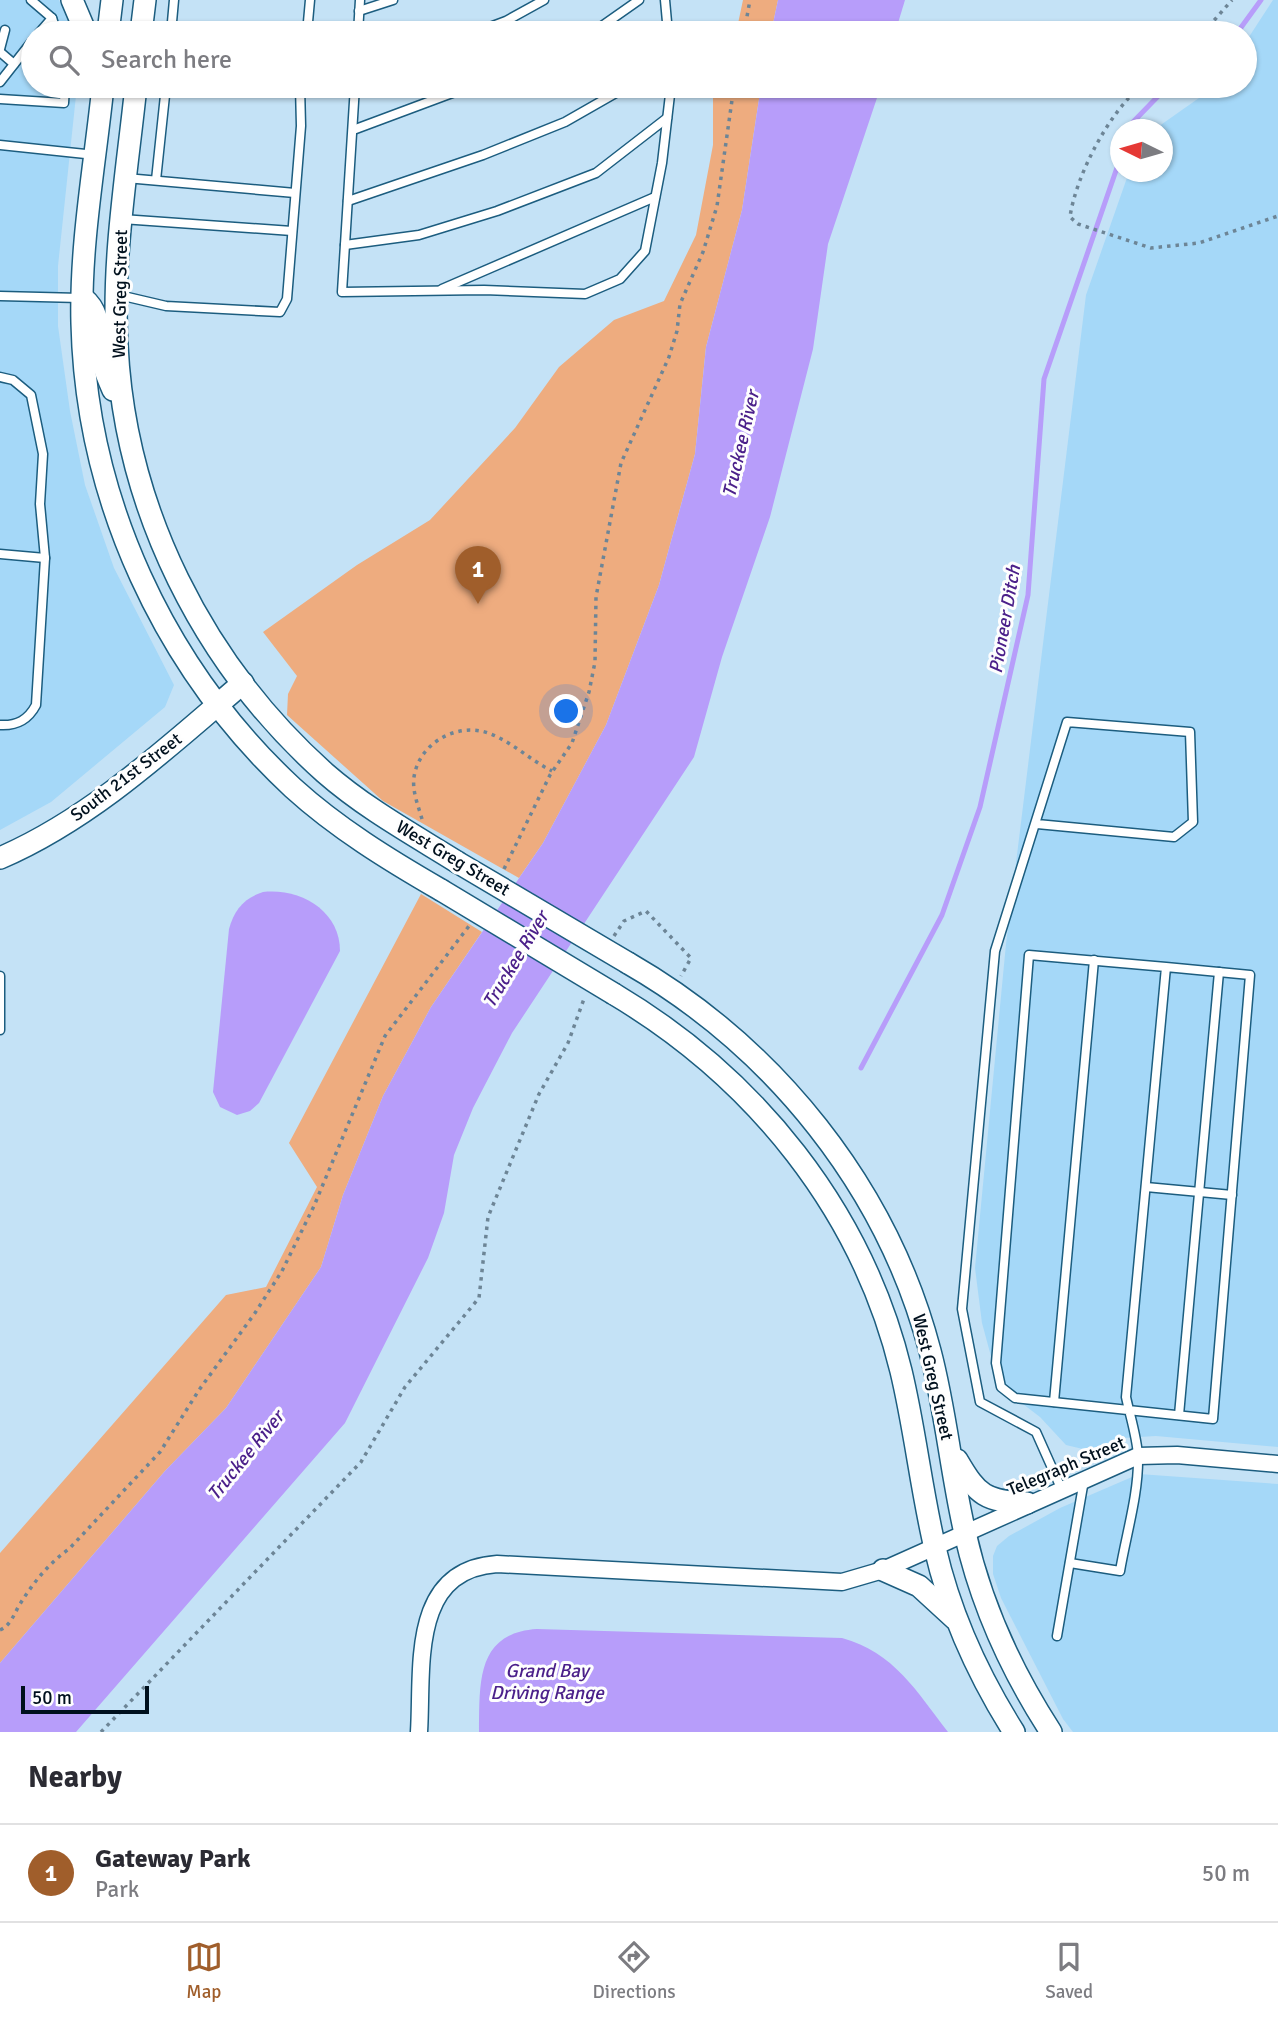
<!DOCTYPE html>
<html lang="en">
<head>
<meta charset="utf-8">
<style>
  :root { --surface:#fff; --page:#f2f2f3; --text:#2b2b33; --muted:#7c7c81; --line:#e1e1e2; --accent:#a05e2b }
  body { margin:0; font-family:Signika,sans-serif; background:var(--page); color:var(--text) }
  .compass { position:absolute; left:1110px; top:119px; width:63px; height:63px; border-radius:50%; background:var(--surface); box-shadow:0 2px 5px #0004; rotate:275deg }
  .scale { position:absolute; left:21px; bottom:18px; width:128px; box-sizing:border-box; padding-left:7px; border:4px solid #00101d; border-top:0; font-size:19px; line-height:24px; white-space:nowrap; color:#00101d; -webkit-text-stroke:5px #fefefe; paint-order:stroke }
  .you { position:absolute; left:567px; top:712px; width:24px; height:24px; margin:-18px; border:5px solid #fff; border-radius:50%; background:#1a73e8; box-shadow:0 0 0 10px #1a73e833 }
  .badge { display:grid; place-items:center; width:46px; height:46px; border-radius:50%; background:var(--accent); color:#fff; font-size:23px; font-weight:700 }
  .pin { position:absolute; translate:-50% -58px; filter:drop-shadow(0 2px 4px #0008) }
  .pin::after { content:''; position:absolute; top:37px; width:24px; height:21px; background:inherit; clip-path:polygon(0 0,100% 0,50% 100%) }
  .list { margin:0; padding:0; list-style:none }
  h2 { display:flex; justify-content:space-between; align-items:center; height:91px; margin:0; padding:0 28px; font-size:30px }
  h2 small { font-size:23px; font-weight:400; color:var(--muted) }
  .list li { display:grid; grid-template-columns:46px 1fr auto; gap:21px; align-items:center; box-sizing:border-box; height:98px; padding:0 28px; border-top:2px solid var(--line) }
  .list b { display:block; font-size:26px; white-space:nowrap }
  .list p { margin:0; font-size:23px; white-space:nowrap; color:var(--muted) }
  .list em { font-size:23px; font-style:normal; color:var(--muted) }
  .icon { flex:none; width:38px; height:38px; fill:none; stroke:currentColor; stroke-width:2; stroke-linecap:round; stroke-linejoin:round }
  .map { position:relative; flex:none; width:1278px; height:1732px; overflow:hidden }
  .search { position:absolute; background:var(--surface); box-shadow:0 2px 5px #0004; left:21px; right:21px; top:21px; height:77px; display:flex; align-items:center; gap:18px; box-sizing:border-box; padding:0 24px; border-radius:38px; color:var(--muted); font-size:26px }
  .sheet { height:189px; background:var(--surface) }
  nav { display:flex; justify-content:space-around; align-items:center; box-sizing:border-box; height:98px; border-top:2px solid var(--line); background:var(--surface); font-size:19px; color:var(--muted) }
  nav a { display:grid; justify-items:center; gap:4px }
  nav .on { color:var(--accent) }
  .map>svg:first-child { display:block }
  .built { fill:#a5d8f8 }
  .green { fill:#eeac7f }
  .water { fill:#b79dfa }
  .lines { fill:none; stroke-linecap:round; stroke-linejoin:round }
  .stream { stroke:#b79dfa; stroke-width:5 }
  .lane-casing { stroke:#1c5d7f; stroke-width:11 }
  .street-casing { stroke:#1c5d7f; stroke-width:19 }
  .secondary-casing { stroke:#1c5d7f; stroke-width:24 }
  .path { stroke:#6d8596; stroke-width:3.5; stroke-dasharray:3.5 5; stroke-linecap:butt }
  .lane { stroke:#fff; stroke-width:8 }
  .street { stroke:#fff; stroke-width:16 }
  .secondary { stroke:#fff; stroke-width:21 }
  .secondary-bridge-casing { stroke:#1c5d7f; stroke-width:24; stroke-linecap:butt }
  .secondary-bridge { stroke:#fff; stroke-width:21 }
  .labels { text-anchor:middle; stroke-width:6; stroke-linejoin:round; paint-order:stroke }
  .street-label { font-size:18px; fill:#00101d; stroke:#fefefe }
  .water-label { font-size:19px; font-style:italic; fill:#4b208a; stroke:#fefefe }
</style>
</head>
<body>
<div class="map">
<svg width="1278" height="1732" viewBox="0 0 1278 1732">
  <rect width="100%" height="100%" fill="#c4e2f6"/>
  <g class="built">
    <polygon points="0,0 59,0 73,33 33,33 33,86 77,86 58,266 58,326 70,411 85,485 114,568 174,685 165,707 51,802 0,830"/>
    <polygon points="1273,0 1278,0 1278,1447 1156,1436 1123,1438 1087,1450 1066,1445 1040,1417 999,1386 982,1323 975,1268 1006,944 1086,295 1129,172 1162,172 1162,130 1155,129 1216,86 1245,86 1245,43"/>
    <polygon points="1139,1474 1278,1484 1278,1732 1073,1732 1063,1719 1001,1598 993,1574 993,1556 997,1546 1009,1536 1060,1508"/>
  </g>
  <g class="green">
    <polygon points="743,0 778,0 771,33 736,33"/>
    <polygon points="713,86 761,86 742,210 706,347 695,454 659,585 606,725 543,843 519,878 383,801 287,715 288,694 297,676 263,632 357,565 430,520 515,428 559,367 614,320 664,301 696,235 713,145"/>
    <polygon points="421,894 482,932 431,1007 383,1096 343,1195 321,1267 226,1408 165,1471 0,1663 0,1553 226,1295 266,1287 317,1187 289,1143"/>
  </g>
  <g class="water">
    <polygon points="778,0 905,0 895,33 771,33"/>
    <polygon points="761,86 881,86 828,244 813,349 770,517 722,657 694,757 512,1033 473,1108 454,1155 444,1213 428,1258 345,1423 76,1732 0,1732 0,1663 165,1471 226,1408 321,1267 343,1195 383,1096 431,1007 543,843 606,725 659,585 695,454 706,347 742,210"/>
    <path d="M263 892C301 888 340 911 340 951L259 1103 250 1111 237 1115 220 1107 213 1092 229 929C234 910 244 898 263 892Z"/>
    <path d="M537 1629 842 1638C894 1652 917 1692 948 1732H479C480 1685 475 1633 537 1629Z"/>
  </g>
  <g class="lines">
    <g class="stream">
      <polyline points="1237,33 1261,0"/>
      <polyline points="1131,130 1133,122 1168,86"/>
      <polyline points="861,1068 942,915 980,807 1028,595 1044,379 1120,159"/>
    </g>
    <g class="lane-casing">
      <g id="lane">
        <polyline points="31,0 52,18 39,33"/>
        <polyline points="665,0 668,33"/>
        <polyline points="359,11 393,0"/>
        <polyline points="52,18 57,33"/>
        <polyline points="171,33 174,0"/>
        <polyline points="307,33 310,0"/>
        <polyline points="358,33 360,0"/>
        <polyline points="474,33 506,21 544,0"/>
        <polyline points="592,33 639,0"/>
        <polyline points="0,49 5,30"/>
        <polyline points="0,52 14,64"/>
        <polyline points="0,82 33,40"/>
        <polyline points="355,86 342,292 484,290 585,294 620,279 645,251 662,163 671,86"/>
        <polyline points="0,99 64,103 65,86"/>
        <polyline points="353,130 471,86"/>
        <polyline points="0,145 95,155"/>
        <polyline points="126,178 295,193"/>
        <polyline points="156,180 166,86"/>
        <polyline points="348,201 483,155 565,122 628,86"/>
        <polyline points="122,219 292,231"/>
        <polyline points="345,245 419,235 497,211 596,173 667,118"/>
        <polyline points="442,289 655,197"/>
        <polyline points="119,295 166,306 280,312 287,299 301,126 300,86"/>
        <polyline points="0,296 80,298"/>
        <path d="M0 377 13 380 31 395 43 454 40 504 45 558 36 705C28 720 17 726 0 725"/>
        <polyline points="0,554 45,558"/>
        <polyline points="1037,824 1174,837 1193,822 1190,732 1067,722 995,951 962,1309 980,1402 1036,1432 1061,1488"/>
        <polyline points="0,976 0,1030"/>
        <polyline points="1146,1187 1232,1195"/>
        <polyline points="1054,1402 1094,960"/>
        <polyline points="1179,1415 1219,972"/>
        <path d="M1070 1563 1120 1571C1126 1535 1139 1493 1138 1456 1137 1437 1130 1416 1126 1397L1166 967 1029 955 996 1363 1001 1387 1015 1398 1213 1419 1250 975 1166 967"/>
        <polyline points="1057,1636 1084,1480"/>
      </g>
    </g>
    <g class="street-casing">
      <path id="street" d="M419 1732C423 1668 409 1570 497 1564L842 1582 883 1570 1138 1456 1177 1455 1278 1464"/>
    </g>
    <g class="secondary-casing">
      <g id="secondary">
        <polyline points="72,0 86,33"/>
        <polyline points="108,33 112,0"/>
        <polyline points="141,33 145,0"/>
        <path d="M103 86C95 164 80 244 82 323 86 499 164 668 293 788 337 828 389 860 441 890"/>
        <path d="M136 86C127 172 112 259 117 345 125 509 203 664 325 773 365 808 412 834 457 862"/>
        <path d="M83 298C104 315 96 339 103 363 105 372 109 381 113 390"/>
        <path d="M0 858C91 819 168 747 243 683"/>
        <path d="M628 963C774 1047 887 1187 930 1351 946 1411 951 1473 965 1533 981 1604 1012 1672 1051 1732"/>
        <path d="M614 994C755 1078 862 1210 901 1371 915 1429 921 1489 935 1548 950 1613 978 1675 1014 1732"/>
        <path d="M957 1460C978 1496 985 1501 1027 1503"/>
        <polyline points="883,1570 919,1586 955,1619"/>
      </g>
    </g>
    <g class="path">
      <polyline points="744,33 750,0"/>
      <polyline points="1203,33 1232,0"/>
      <path d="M1141 86C1109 113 1076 175 1070 217L1078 224 1151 248 1199 243 1278 216"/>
      <path d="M422 819C418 805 412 791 414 777 419 743 457 722 488 733 511 741 530 760 552 771"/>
      <polyline points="504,869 550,775 572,743 589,692 595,662 596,597 621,463 669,357 677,331 680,304 703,252 717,206 734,86"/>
      <polyline points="614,936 624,921 646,911 691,958 681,976"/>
      <path d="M0 1630C11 1625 14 1614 20 1604 33 1583 49 1563 69 1549L160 1452 199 1390 255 1313 282 1271 314 1206 385 1036 469 926"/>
      <polyline points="101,1732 361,1462 405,1387 479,1298 488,1217 539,1094 568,1043 585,996"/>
    </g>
    <use href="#lane" class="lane"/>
    <use href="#street" class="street"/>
    <use href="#secondary" class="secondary"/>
    <g class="secondary-bridge-casing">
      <g id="secondary-bridge">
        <polyline points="457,862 628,963"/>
        <polyline points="441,890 614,994"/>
      </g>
    </g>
    <use href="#secondary-bridge" class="secondary-bridge"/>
  </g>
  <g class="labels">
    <g class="street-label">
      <text transform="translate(120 294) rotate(-89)" y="6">West Greg Street</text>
      <text transform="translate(126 777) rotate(-37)" y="6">South 21st Street</text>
      <text transform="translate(453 858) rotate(31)" y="6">West Greg Street</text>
      <text transform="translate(933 1377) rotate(77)" y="6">West Greg Street</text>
      <text transform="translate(1066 1466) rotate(-23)" y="6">Telegraph Street</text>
    </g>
    <g class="water-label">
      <text transform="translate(740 444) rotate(-77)" y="7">Truckee River</text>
      <text transform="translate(1004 619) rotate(-80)" y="7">Pioneer Ditch</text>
      <text transform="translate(515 959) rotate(-59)" y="7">Truckee River</text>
      <text transform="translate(245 1455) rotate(-51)" y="7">Truckee River</text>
      <text x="547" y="1677">Grand Bay<tspan x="547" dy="22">Driving Range</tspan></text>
    </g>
  </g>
</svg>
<svg class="compass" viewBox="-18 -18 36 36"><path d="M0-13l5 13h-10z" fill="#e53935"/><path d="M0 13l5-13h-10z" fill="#7c7c81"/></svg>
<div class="scale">50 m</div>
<div class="you"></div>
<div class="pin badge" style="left:478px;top:604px">1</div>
<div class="search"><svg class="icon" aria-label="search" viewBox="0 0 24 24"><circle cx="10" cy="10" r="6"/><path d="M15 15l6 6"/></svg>Search here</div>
</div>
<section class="sheet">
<h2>Nearby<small></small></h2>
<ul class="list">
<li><span class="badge">1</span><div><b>Gateway Park</b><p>Park</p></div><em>50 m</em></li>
</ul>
</section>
<nav>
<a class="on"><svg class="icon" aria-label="map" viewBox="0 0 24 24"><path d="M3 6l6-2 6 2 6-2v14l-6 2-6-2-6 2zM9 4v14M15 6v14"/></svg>Map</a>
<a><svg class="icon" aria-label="directions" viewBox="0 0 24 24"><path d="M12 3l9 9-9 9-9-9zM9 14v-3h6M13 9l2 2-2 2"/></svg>Directions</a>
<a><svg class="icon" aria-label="saved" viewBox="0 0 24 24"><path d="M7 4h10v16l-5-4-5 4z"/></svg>Saved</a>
</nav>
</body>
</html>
